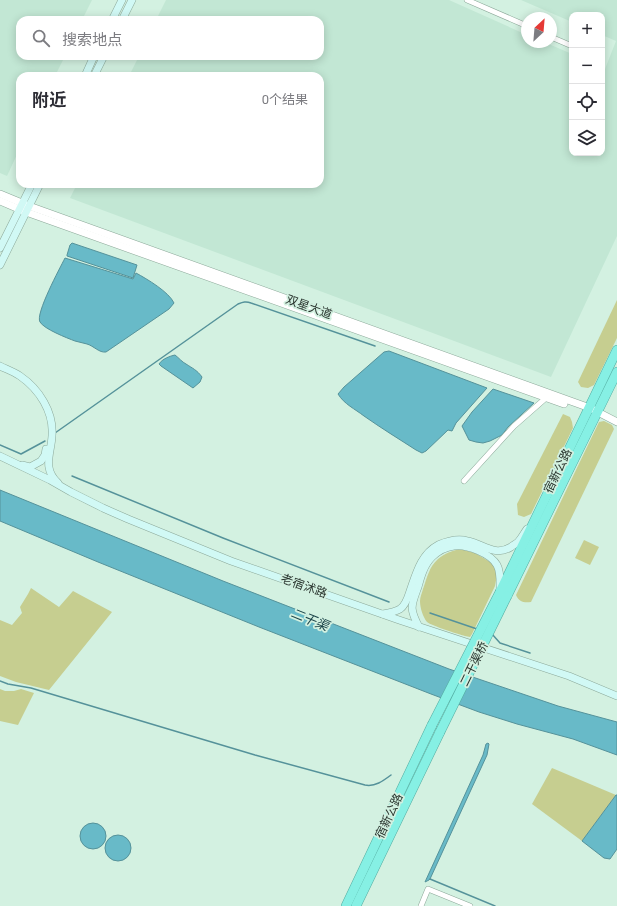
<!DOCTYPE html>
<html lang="zh">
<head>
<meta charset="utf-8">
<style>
  :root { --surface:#fff; --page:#f2f2f3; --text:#2b2b33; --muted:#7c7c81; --line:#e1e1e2 }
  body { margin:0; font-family:Roboto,"Noto Sans SC",sans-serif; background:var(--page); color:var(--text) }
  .controls { position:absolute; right:12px; top:12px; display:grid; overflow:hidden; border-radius:8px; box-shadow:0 2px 10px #0003 }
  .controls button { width:36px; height:36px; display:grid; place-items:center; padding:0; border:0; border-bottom:1px solid var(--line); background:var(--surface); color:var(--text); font:20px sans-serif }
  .compass { position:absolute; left:521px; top:12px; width:36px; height:36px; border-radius:50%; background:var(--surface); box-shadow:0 2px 10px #0003; rotate:26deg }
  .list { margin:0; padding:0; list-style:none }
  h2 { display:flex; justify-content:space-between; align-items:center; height:52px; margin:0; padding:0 16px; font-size:17px }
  h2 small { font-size:13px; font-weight:400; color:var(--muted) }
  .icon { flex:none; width:22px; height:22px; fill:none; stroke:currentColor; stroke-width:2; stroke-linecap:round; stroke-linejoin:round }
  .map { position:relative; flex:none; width:617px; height:906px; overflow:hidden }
  .search { position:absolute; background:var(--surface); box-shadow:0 2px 10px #0003; left:16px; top:16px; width:308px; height:44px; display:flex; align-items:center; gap:10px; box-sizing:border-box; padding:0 14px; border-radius:12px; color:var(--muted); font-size:15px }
  .panel { position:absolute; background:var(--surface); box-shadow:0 2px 10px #0003; left:16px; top:72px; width:308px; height:116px; border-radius:12px }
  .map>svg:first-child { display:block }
  .built { fill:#c2e7d4 }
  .green { fill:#c6ce90 }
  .water { fill:#68bac8; stroke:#55929a }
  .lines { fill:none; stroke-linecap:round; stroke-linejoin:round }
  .stream { stroke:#55929a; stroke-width:1.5 }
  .minor-casing { stroke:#8ca899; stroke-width:6 }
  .tertiary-casing { stroke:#8ca899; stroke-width:8 }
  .secondary-casing { stroke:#8ca899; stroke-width:8 }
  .trunk-casing { stroke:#52aca0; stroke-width:10 }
  .minor { stroke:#fff; stroke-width:5 }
  .tertiary { stroke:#fff; stroke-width:7 }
  .secondary { stroke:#d1f9f5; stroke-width:7 }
  .trunk { stroke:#86f0e4; stroke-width:9 }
  .trunk-bridge-casing { stroke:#52aca0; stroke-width:10; stroke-linecap:butt }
  .trunk-bridge { stroke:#86f0e4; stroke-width:9 }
  .labels { text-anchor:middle; stroke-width:3.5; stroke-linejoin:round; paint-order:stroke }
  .street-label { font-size:12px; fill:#2a352f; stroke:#d3f1e1 }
  .water-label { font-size:13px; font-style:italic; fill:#173f45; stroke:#d3f1e1 }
</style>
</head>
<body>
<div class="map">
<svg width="617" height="906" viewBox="0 0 617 906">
  <rect width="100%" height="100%" fill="#d3f1e1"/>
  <g class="built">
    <polygon points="0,0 92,0 82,20 20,20 20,56 65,56 55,76 20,76 20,148 7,176 0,173"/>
    <polygon points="166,0 449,0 527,35 527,42 544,42 572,54 572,153 602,153 602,68 605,69 616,41 602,35 602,15 572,15 572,22 521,0 617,0 617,236 551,377 70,198 77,184 320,184 320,76 129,76 139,56 320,56 320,20 156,20"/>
  </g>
  <g class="green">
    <polygon points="617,300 617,338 594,385 588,388 581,387 578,382"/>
    <polygon points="563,414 570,417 572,422 573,428 531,514 524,517 518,515 517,504"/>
    <path d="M604 421 612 425 614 429 531 602C524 603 519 602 516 595L599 422Z"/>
    <polygon points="584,540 599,547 590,565 575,558"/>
    <path d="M460 549 475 553 490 562 496 568 497 575 495 586 472 634 470 637 465 636C458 634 432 626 427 622 423 617 420 608 420 601 420 597 422 593 423 589 427 578 429 567 438 559 445 553 452 551 460 549Z"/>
    <polygon points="31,588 59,607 73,591 112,612 49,690 16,682 0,676 0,620 12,625 22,613 20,607 28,594"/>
    <polygon points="0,689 5,691 14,691 21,689 34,693 18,725 0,721"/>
    <polygon points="552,768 616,795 582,841 532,804"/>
  </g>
  <g class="water">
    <polygon points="72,243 137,265 133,278 67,256 67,255 70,245"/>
    <path d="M65 258 133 279 136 273C147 279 169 292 174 303L169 309 106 352C99 353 94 346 87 344 83 343 79 342 75 341 67 338 44 329 40 322 35 314 60 268 65 258Z"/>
    <path d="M389 351 487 388 456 423 452 431 448 430 426 451 422 453 416 450C399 439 381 428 364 416 355 409 344 404 338 394L344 387 384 352Z"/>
    <path d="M175 355C179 358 182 362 186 364 192 368 197 370 202 377L200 382 193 388 161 366 159 364C162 359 170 356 175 355Z"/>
    <polygon points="493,389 534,403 508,427 502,435 490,441 483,443 476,442 469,440 462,426 472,412"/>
    <polygon points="0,490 223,581 449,669 558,706 617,722 617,755 573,739 517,724 479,712 431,694 259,627 98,562 0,521"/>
    <polygon points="488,743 489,744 487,755 430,879 429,880 425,882 483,755 486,744"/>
    <polygon points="616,795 617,795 617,849 610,859 604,858 582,841"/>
    <circle cx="93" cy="836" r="13"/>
    <circle cx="118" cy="848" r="13"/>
  </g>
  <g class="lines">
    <g class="stream">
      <path d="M55 433 238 304C243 302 246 301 251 303L375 346"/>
      <polyline points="0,445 21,454 45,441"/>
      <polyline points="72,476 223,538 389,602"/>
      <polyline points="430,613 477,629"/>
      <polyline points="492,634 500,643 530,653"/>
      <path d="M0 681 8 684 31 688 255 755 365 785C375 787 383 781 391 775"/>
      <polyline points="430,879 495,906"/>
    </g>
    <g class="minor-casing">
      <g id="minor">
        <polyline points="467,0 527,26"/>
        <polyline points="551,37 572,46"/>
        <polyline points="464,481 514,426 547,397"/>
        <polyline points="421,906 428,889 470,906"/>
      </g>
    </g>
    <g class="tertiary-casing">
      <g id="tertiary">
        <polyline points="0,194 29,206 590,408 617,422"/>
        <polyline points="0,201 26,212 564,404"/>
      </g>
    </g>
    <g class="secondary-casing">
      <g id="secondary">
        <polyline points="112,20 122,0"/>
        <polyline points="122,20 132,0"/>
        <polyline points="85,76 94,56"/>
        <polyline points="94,76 104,56"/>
        <polyline points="0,248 32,184"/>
        <polyline points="0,265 40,184"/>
        <path d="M0 366C6 369 14 372 20 376 39 389 54 412 52 436 51 454 42 468 58 483"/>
        <polyline points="0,456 50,480 71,492 103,508 128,519 231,561 399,620 569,676 617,696"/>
        <polyline points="22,465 30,467 41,461 45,455 46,449"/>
        <path d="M383 614C389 613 395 612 400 609 406 605 408 597 410 591 416 574 421 554 438 545 447 541 458 538 468 541 483 544 495 557 511 547 513 545 516 544 518 542 522 538 524 533 527 529"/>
        <path d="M419 627C409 608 411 606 418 587 421 576 424 565 432 557 438 551 446 547 454 546 467 544 491 554 497 565 501 572 500 582 500 590"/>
      </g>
    </g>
    <g class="trunk-casing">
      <g id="trunk">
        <polyline points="500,592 617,350"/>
        <polyline points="507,596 617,372"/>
        <polyline points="346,906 432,725"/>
        <polyline points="356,906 440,732"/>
      </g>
    </g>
    <use href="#minor" class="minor"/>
    <use href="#tertiary" class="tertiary"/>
    <use href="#secondary" class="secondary"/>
    <use href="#trunk" class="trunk"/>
    <g class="trunk-bridge-casing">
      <g id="trunk-bridge">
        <polyline points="432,725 500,592"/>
        <polyline points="440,732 507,596"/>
      </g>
    </g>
    <use href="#trunk-bridge" class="trunk-bridge"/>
  </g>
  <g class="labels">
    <g class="street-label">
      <text transform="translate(309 307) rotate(20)" y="4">双星大道</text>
      <text transform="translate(558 471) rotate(-64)" y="4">宿新公路</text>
      <text transform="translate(304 586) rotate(20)" y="4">老宿沭路</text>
      <text transform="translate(474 664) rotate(-64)" y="4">二干渠桥</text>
      <text transform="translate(389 816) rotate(-65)" y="4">宿新公路</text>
    </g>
    <g class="water-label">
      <text transform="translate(310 619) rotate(22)" y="5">二干渠</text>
    </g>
  </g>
</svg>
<div class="controls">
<button>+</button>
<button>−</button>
<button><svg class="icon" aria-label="locate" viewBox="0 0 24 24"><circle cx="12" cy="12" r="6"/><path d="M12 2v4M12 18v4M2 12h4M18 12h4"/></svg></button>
<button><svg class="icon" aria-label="layers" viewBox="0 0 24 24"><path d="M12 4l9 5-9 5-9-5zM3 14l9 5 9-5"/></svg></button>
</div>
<svg class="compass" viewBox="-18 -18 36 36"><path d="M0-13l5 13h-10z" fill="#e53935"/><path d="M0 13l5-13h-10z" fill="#7c7c81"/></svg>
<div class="search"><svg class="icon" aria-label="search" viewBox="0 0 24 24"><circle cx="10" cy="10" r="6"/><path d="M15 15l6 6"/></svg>搜索地点</div>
<section class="panel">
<h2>附近<small>0个结果</small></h2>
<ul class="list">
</ul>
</section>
</div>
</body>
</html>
